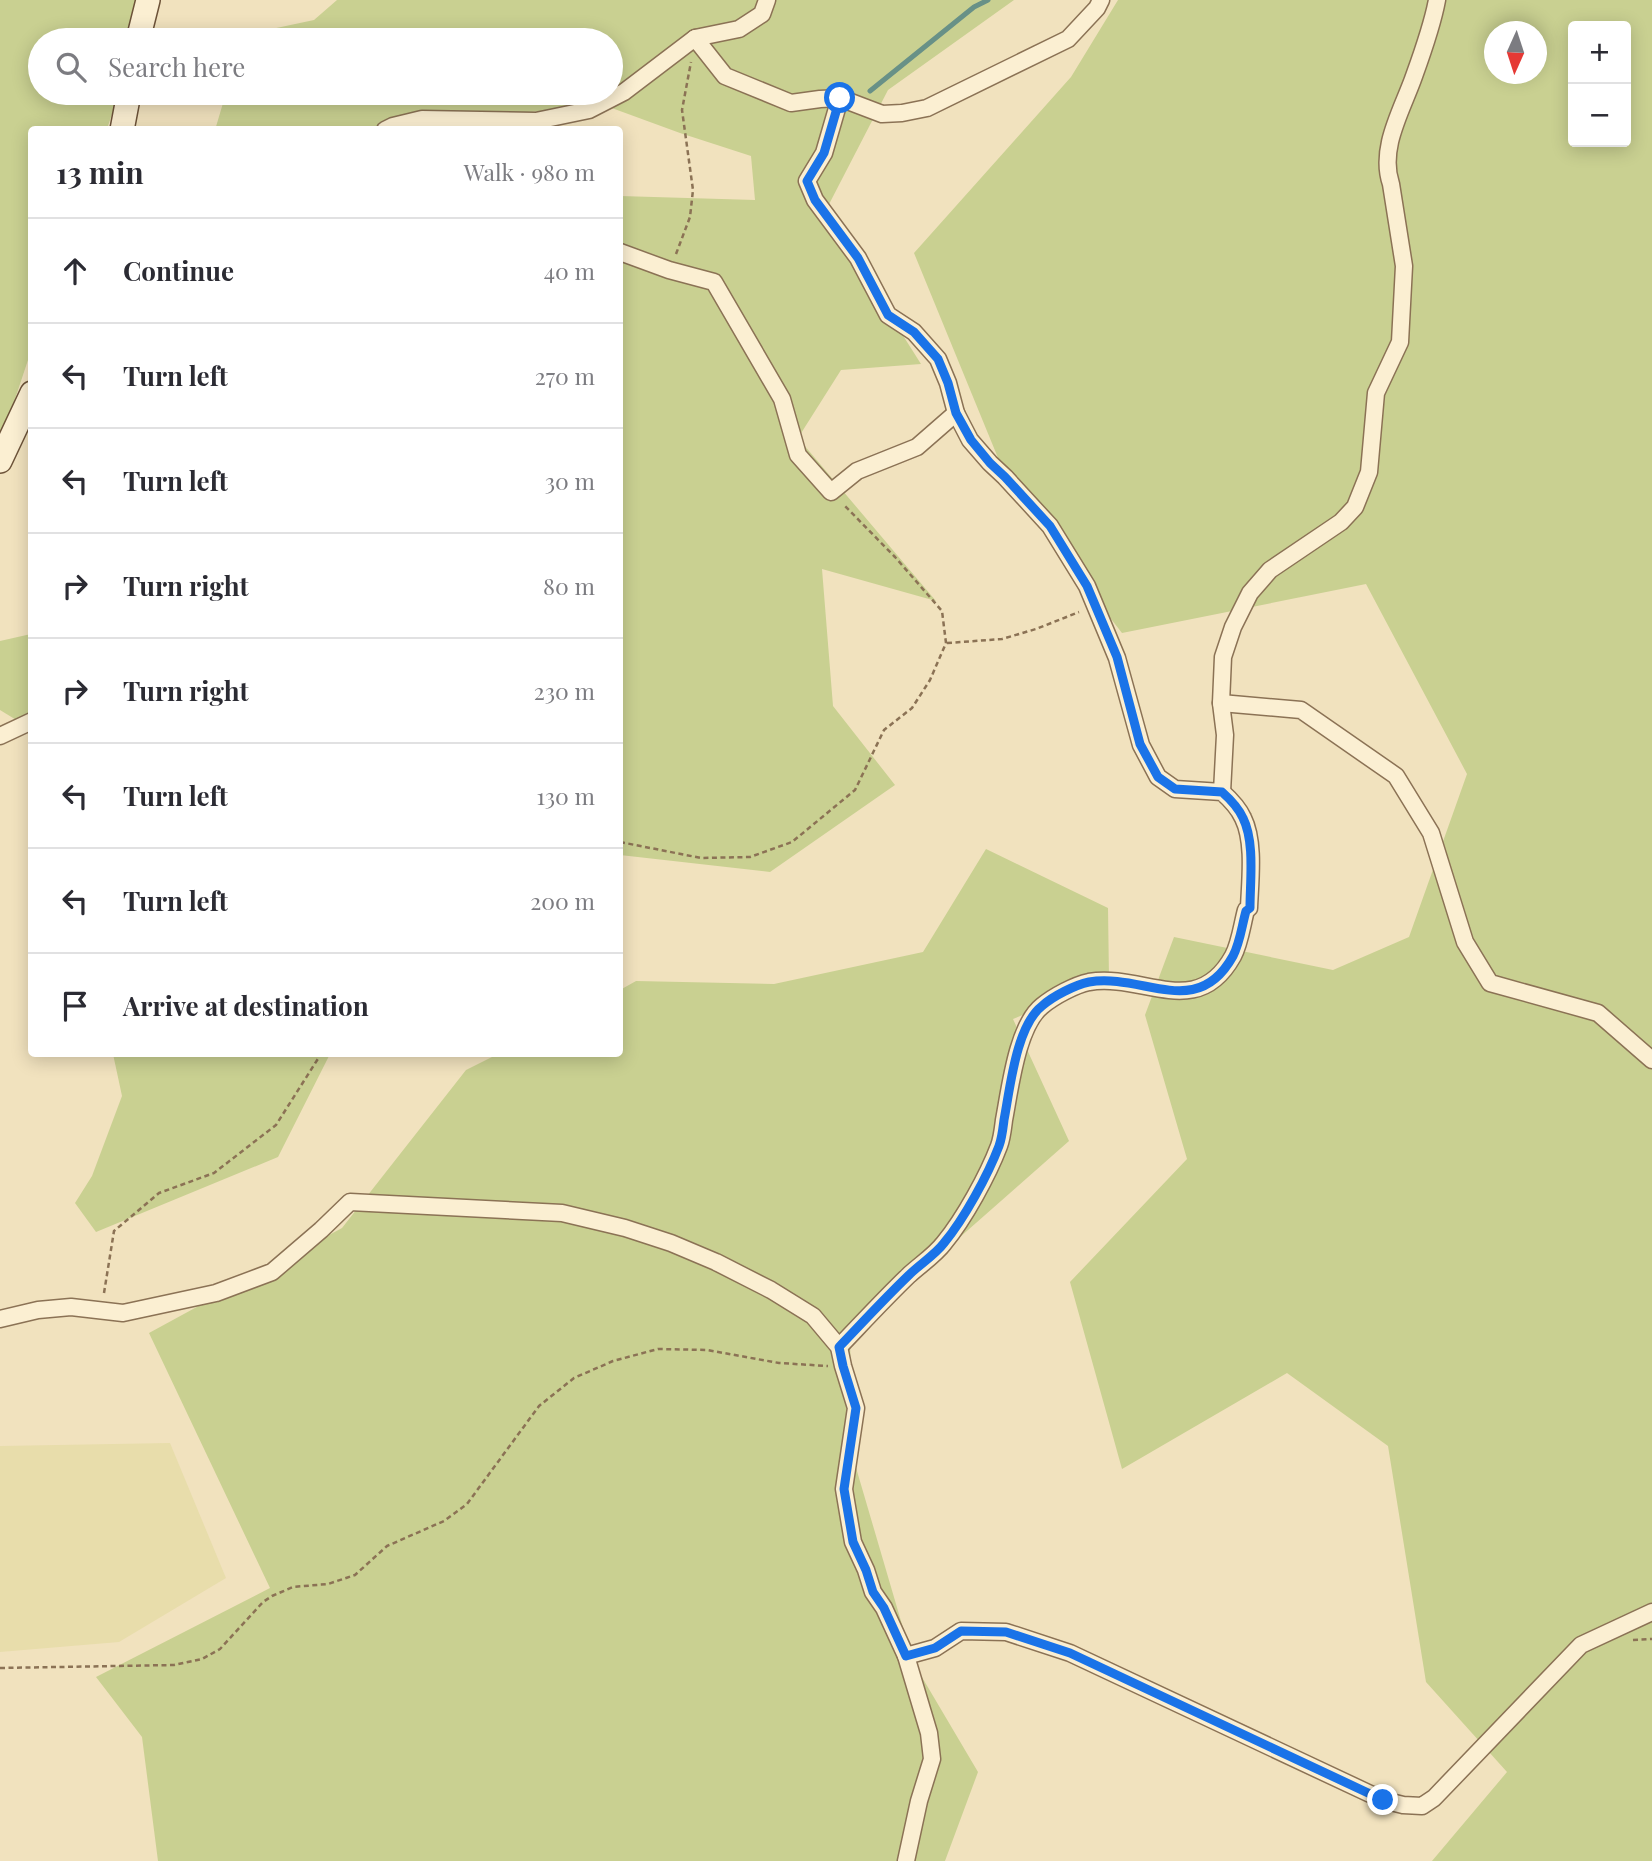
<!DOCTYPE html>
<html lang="en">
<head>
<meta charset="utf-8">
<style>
  :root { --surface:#fff; --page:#f7f7f7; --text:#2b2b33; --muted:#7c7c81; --line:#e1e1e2 }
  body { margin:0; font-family:"Playfair Display",serif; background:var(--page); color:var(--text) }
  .controls { position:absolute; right:21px; top:21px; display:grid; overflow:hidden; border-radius:7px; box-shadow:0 4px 18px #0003 }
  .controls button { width:63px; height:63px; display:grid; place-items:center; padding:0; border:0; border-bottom:2px solid var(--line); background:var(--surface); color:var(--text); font:35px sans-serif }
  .compass { position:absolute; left:1484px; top:21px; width:63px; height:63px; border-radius:50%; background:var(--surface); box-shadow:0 4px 18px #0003; rotate:183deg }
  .stop { position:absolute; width:21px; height:21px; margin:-16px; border:5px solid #1a73e8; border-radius:50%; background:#fff }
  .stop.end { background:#1a73e8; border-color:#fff; box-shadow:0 2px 7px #0008 }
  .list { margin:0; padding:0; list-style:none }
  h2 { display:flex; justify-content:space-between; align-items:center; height:91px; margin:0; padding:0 28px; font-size:30px }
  h2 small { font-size:23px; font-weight:400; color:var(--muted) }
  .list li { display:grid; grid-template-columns:46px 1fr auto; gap:21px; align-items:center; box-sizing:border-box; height:105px; padding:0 28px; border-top:2px solid var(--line) }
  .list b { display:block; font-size:26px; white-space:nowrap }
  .list em { font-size:23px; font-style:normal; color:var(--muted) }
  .icon { flex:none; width:38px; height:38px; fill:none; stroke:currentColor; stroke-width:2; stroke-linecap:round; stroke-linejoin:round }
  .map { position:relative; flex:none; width:1652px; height:1861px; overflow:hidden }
  .search { position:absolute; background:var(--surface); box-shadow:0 4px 18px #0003; left:28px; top:28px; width:595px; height:77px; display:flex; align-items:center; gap:18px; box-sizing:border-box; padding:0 24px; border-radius:38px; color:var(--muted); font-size:26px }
  .panel { position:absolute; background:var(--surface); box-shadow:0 4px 18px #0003; left:28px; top:126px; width:595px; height:931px; border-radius:7px }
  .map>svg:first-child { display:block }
  .farmland { fill:#e8ddab }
  .green { fill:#c9d091; fill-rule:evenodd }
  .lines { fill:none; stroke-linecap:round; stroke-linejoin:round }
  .stream { stroke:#689187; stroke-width:5 }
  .street-casing { stroke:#8b7255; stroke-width:19 }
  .secondary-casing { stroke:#6d5339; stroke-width:26 }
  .path { stroke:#8b7255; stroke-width:2.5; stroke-dasharray:5 3.5; stroke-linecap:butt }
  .street { stroke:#fbefd2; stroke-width:16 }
  .secondary { stroke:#fbefd2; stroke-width:23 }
  .route { stroke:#1a73e8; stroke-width:9 }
</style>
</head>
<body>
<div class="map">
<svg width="1652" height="1861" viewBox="0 0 1652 1861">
  <rect width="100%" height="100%" fill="#f1e2be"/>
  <polygon class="farmland" points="170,1443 226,1578 119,1642 0,1652 0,1446"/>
  <g class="green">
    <polygon points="0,0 138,0 130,40 40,40 40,93 119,93 107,129 32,130 31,351 0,444"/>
    <polygon points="337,0 1014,0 888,90 825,212 921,364 841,370 798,438 936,601 822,569 833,706 895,785 770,872 620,855 620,196 755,200 751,156 680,133 609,107 463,116 431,129 215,130 226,93 611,93 611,40 242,40 244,35 314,20"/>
    <path d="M1118 0H1652V1861H1432L1507 1772 1426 1682 1388 1446 1287 1373 1122 1469 1070 1282 1187 1159 1145 1015 1174 937 1333 970 1409 937 1467 774 1366 584 1122 633 1012 492 914 253 1071 77ZM1573 26H1626V142H1573ZM1494 32H1536V74H1494Z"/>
    <polygon points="31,634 31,729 0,710 0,641"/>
    <polygon points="986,849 1108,908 1109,979 1013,1019 1069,1141 850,1334 852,1454 913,1662 978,1772 945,1861 158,1861 142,1737 96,1677 270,1588 149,1333 342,1228 466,1070 498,1054 620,1054 620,990 636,981 774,984 923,952"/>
    <polygon points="113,1054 330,1054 278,1157 96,1232 75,1203 92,1176 122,1096"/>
  </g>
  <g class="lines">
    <polyline class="stream" points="870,91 974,7 988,0"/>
    <g class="street-casing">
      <g id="street">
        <polyline points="695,38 739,29 762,14 767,0"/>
        <polyline points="385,130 393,126 422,119 536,121 589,110 624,92 695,38 725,76 791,103 820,99 840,98 882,114 902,113 927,108 1068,39 1097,8 1101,0"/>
        <polyline points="620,252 669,270 714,282 782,399 798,455 831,492 857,471 917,447 956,413"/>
        <polyline points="1221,703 1301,710 1396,776 1431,833 1465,942 1490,983 1598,1013 1652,1060"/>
        <polyline points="0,736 32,721"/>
        <path d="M1222 792 1225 735 1221 703 1223 657 1233 627 1250 593 1270 570 1341 522 1355 507 1369 472 1376 393 1400 342 1404 266 1391 184C1379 149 1401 112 1413 79 1422 54 1432 27 1437 0"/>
        <polyline points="0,1319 38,1310 71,1307 123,1313 216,1293 272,1272 321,1230 350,1202 562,1213 625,1228 671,1243 716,1262 771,1290 813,1316 839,1347 843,1366 856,1408 844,1489 853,1542 866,1570 873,1592 884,1608 906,1656 929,1733 932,1759 919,1801 906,1861"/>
        <path d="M839 1347C862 1323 885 1298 909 1275 921 1264 935 1255 944 1243 964 1219 988 1175 999 1146 1002 1138 1003 1128 1004 1120 1010 1089 1017 1026 1042 1006 1054 996 1075 985 1089 982 1144 973 1197 1021 1233 956 1240 943 1242 925 1246 910L1249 908C1250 881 1255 842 1243 818 1238 807 1231 800 1222 792L1175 789 1158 777 1141 745 1117 658 1087 586 1050 526 1005 477 990 463 970 440 956 413 948 383 938 359 914 332 888 315 858 258 815 200 807 181 824 153 840 98"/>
        <polyline points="906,1656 935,1648 961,1631 1006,1632 1070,1653 1383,1800 1403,1805 1422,1806 1434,1798 1581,1645 1652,1612"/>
      </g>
    </g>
    <g class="secondary-casing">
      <g id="secondary">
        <polyline points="138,40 148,0"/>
        <polyline points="122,130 129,93"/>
        <polyline points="0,461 32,393"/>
      </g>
    </g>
    <g class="path">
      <polyline points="676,254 690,217 693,190 682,110 691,62"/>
      <polyline points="947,643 1002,639 1036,629 1079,612"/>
      <polyline points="620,842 701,858 750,857 792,842 855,790 884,730 912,708 930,680 946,643 942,611 895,557 843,504"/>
      <polyline points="104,1293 114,1231 159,1193 214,1173 276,1125 321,1054"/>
      <polyline points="1633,1640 1652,1639"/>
      <polyline points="0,1668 174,1665 202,1659 220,1649 263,1602 272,1596 293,1587 328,1584 355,1575 387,1546 444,1521 467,1504 539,1406 574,1378 613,1361 658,1349 707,1350 779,1363 828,1366"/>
    </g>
    <use href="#street" class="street"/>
    <use href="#secondary" class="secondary"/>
  </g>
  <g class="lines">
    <path class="route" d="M840 98 824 153 807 181 815 200 858 258 888 315 914 332 938 359 948 383 956 413 971 440 990 463 1005 477 1050 526 1087 586 1117 657 1140 744 1158 777 1175 789 1222 792C1231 800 1238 807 1243 818 1255 842 1250 881 1250 908L1246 911C1242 925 1240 943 1233 956 1197 1021 1144 973 1089 982 1075 985 1053 996 1042 1006 1016 1026 1010 1089 1004 1120 1003 1128 1002 1138 999 1146 988 1175 964 1219 944 1243 935 1255 920 1264 909 1275 885 1298 862 1323 839 1347L843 1366 856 1408 844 1489 853 1542 866 1570 873 1592 884 1608 906 1656 935 1648 961 1631 1006 1632 1070 1653 1383 1800"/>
  </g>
</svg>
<div class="controls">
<button>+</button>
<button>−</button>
</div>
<svg class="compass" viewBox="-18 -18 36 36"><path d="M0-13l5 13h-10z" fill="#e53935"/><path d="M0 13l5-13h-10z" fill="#7c7c81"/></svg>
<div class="stop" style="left:840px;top:98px"></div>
<div class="stop end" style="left:1383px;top:1800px"></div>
<div class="search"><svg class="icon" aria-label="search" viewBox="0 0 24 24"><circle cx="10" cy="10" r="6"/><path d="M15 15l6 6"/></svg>Search here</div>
<section class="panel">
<h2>13 min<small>Walk · 980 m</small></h2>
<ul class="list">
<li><svg class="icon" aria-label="ahead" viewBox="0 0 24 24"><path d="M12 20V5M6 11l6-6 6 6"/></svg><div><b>Continue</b></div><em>40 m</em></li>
<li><svg class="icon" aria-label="left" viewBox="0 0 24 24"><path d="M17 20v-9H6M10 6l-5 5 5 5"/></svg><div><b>Turn left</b></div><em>270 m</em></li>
<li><svg class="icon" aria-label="left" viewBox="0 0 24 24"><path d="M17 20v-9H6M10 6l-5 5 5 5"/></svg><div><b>Turn left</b></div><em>30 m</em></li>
<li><svg class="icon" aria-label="right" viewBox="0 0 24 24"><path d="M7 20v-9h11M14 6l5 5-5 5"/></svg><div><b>Turn right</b></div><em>80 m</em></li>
<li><svg class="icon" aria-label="right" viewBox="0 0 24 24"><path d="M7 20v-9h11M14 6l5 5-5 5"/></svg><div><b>Turn right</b></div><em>230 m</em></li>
<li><svg class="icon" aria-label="left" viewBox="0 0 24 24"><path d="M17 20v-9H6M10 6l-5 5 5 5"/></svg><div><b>Turn left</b></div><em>130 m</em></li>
<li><svg class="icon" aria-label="left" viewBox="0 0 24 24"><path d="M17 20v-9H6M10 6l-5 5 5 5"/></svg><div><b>Turn left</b></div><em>200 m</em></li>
<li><svg class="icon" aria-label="arrive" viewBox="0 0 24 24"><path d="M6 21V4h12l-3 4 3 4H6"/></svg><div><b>Arrive at destination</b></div></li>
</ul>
</section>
</div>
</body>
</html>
